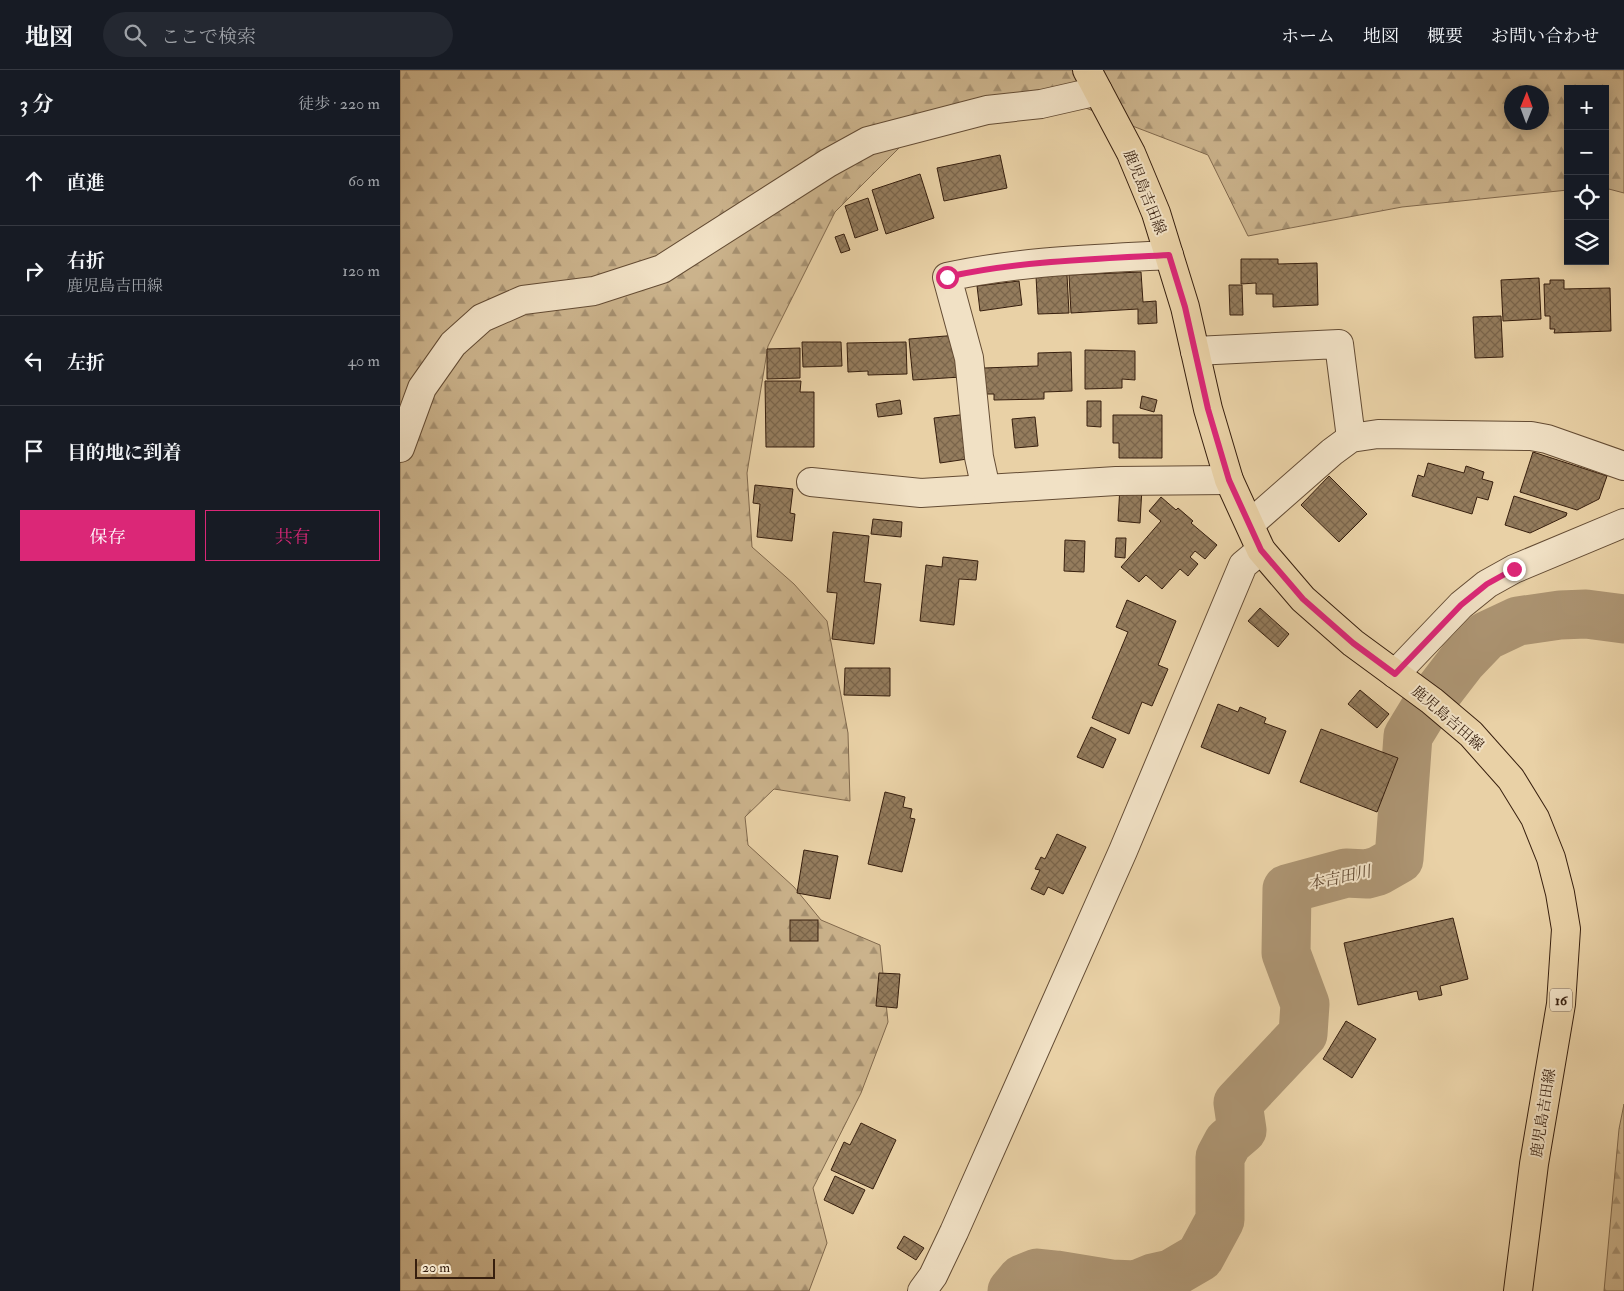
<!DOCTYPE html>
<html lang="ja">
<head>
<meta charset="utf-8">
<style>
  :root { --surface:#171b24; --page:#242831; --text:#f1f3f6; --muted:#9ea1a6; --line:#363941; --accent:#db2777 }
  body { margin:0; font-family:"IM FELL Double Pica","Noto Serif JP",serif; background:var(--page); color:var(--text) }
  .controls { position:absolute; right:15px; top:15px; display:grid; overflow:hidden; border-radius:0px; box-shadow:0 2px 12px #0003 }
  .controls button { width:45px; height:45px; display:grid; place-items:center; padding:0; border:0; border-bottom:1px solid var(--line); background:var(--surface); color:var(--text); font:25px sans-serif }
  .compass { position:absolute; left:1104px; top:15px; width:45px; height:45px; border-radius:50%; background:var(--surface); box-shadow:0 2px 12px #0003; rotate:1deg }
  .scale { position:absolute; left:15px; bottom:12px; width:80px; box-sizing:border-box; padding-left:5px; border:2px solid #371f0e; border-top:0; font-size:14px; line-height:18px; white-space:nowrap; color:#371f0e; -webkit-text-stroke:4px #f1e1c5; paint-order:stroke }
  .stop { position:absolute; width:15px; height:15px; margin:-11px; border:4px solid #db2777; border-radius:50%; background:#fff }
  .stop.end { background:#db2777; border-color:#fff; box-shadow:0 1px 5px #0008 }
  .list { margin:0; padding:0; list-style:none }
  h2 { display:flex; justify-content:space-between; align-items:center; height:65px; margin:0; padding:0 20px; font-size:21px }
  h2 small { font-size:16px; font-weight:400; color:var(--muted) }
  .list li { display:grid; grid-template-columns:32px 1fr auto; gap:15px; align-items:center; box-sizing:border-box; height:90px; padding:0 20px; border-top:1px solid var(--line) }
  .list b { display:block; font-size:19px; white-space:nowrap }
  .list p { margin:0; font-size:16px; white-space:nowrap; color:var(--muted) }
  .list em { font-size:16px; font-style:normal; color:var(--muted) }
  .actions { display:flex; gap:10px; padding:15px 20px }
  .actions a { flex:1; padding:11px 0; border:1px solid var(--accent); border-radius:0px; text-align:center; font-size:18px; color:var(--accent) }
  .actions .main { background:var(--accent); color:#fff }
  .icon { flex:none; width:28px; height:28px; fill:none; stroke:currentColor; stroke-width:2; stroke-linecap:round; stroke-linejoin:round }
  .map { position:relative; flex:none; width:1224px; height:1221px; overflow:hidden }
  header { display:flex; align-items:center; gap:30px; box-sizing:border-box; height:70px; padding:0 25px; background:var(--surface); border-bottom:1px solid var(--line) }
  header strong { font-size:24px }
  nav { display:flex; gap:28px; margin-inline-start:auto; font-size:18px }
  .search { width:350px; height:45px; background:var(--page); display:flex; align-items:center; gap:12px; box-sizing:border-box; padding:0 18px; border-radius:28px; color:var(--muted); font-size:19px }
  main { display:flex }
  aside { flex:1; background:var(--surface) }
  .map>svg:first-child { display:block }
  .forest { fill:url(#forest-firs); stroke:#81694d; fill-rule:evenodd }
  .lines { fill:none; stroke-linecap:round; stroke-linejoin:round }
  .river { stroke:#ac9472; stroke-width:49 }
  .building { fill:url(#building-cross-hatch); stroke:#371f0e }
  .minor-casing { stroke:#644c34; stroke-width:30 }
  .major-casing { stroke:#371f0e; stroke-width:30 }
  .minor { stroke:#f1e1c5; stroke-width:28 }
  .major { stroke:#e9d1a6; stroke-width:28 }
  .route { stroke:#db2777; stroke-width:6 }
  .labels { text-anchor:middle; stroke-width:4; stroke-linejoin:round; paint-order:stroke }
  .shield { fill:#f1e1c5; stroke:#6f5945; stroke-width:1 }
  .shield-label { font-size:14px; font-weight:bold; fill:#371f0e }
  .street-label { font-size:15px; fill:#371f0e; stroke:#f1e1c5 }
  .water-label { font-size:16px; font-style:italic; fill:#604831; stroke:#f1e1c5 }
</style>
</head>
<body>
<header>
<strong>地図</strong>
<div class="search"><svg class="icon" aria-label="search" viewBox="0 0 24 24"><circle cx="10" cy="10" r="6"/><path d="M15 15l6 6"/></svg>ここで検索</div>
<nav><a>ホーム</a><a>地図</a><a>概要</a><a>お問い合わせ</a></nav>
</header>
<main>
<aside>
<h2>3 分<small>徒歩 · 220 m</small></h2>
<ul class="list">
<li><svg class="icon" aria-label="ahead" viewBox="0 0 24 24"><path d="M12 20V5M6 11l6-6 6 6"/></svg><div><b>直進</b></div><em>60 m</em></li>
<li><svg class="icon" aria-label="right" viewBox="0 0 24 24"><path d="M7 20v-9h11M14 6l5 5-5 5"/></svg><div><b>右折</b><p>鹿児島吉田線</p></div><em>120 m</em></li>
<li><svg class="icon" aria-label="left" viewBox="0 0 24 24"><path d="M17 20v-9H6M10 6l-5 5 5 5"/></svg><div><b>左折</b></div><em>40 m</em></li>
<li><svg class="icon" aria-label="arrive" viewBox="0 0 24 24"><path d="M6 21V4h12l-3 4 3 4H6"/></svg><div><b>目的地に到着</b></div></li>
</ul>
<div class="actions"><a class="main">保存</a><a>共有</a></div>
</aside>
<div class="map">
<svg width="1224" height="1221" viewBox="0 0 1224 1221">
  <defs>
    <pattern id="forest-firs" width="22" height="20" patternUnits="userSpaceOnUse" patternTransform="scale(1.25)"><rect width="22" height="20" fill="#cbb38c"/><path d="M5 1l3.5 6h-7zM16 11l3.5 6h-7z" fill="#a69171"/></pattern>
    <pattern id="building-cross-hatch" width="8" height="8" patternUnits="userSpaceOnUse" patternTransform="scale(1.25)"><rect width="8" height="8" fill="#947c5d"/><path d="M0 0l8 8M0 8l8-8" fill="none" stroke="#7a654b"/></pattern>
  </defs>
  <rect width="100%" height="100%" fill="#e9d1a6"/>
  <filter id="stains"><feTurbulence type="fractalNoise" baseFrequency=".004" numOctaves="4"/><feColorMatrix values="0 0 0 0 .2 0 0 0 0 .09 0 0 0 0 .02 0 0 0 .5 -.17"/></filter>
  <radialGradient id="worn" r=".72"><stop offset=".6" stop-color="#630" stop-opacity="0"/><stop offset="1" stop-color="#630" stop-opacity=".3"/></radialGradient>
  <g class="forest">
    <path d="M0 0H1224V123L1205 118V19H1168V120L1002 137 848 166 808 85 670 32 506 71 435 142 368 276 347 403 352 477 394 514 427 551 448 663 450 731 374 719 345 747 348 775 394 817 421 850 480 875 488 952 461 1023 413 1118 427 1173 409 1221H0ZM1112 22H1142V52H1112Z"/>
    <polygon points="1224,1034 1224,1221 1204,1221 1219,1059"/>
  </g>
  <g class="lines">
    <polyline class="river" points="612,1221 622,1209 637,1203 656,1205 711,1214 736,1215 753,1208 771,1204 800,1187 820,1150 820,1087 828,1072 842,1060 838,1033 903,964 905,934 886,883 887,819 946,803 967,804 978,801 999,789 1008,666 1022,643 1062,591 1086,566 1118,551 1160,545 1186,544 1224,549"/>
  </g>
  <g class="building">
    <polygon points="600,85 607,118 544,131 537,98"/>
    <polygon points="520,104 534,148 486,164 472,120"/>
    <polygon points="468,128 478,160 455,168 445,136"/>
    <polygon points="444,164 450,180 441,183 435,167"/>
    <polygon points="841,189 878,189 878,194 917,193 918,235 873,237 873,224 856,224 856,213 841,214"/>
    <polygon points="741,202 743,232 756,231 757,253 738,254 738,239 671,243 669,205"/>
    <polygon points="667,205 669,243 638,244 636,206"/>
    <polygon points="1139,208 1141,249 1103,251 1101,210"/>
    <polygon points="1150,210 1164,210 1164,219 1210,218 1211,261 1154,263 1155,259 1150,259 1150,246 1145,246 1144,214 1150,214"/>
    <polygon points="619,211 622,235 580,241 577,216"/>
    <polygon points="829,215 842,215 843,245 830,245"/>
    <polygon points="1101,246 1103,287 1075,288 1073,247"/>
    <polygon points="558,265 561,307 513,310 509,269"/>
    <polygon points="402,272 441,272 442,296 403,297"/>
    <polygon points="506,272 507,304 468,305 468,301 448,302 447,273"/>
    <polygon points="400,278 400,308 367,309 367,279"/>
    <polygon points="685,280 735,281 735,310 722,309 722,318 685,319"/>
    <polygon points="671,282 672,321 644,322 644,329 594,330 594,324 584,324 584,298 638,296 638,283"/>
    <polygon points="365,311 401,311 400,322 414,322 414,377 366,377"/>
    <polygon points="742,326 757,330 754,342 740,338"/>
    <polygon points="500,330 502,344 478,347 476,334"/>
    <polygon points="687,331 701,331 701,357 687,356"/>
    <polygon points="568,344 574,388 540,393 534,348"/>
    <polygon points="713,345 762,345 762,388 719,388 719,373 713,373"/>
    <polygon points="635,347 638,376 615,378 612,349"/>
    <polygon points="1133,382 1207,406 1199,429 1177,440 1120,422"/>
    <polygon points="1028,393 1064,403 1066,396 1084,402 1082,409 1093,412 1088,430 1077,427 1072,444 1012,426 1018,405 1024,407"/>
    <polygon points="929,406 967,444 939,472 901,435"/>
    <polygon points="355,415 393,419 390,443 395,444 392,471 357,467 360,434 353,433"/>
    <polygon points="720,416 742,418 740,453 718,451"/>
    <polygon points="1114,426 1167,443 1166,446 1130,463 1105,455"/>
    <polygon points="761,427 776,440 778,438 793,451 791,453 817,475 805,489 795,481 790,487 798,494 788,506 780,499 762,519 746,505 739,512 721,497 761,451 749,441"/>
    <polygon points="473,449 502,452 501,467 471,464"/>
    <polygon points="433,462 469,466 464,512 481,514 474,574 432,569 437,523 427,522"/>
    <polygon points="716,468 726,468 725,488 715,487"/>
    <polygon points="665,470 685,471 684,502 664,501"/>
    <polygon points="543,487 578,491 576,510 559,509 554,555 520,551 526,495 542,497"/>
    <polygon points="727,530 776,551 758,595 768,599 752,636 742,632 729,664 692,648 728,562 716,557"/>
    <polygon points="860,538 889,564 878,577 848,551"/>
    <polygon points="445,598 490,598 490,626 444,625"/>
    <polygon points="960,620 989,644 977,658 948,634"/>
    <polygon points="818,634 838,642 840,637 866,648 864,653 886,661 869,704 801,677"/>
    <polygon points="691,657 716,669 703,698 677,687"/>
    <polygon points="921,659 998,688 977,742 900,712"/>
    <polygon points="485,722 505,727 503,737 512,739 510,748 515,749 502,802 468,794"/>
    <polygon points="657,764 686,777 663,824 648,817 644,825 631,819 640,800 635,799 641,787 645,789"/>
    <polygon points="404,780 438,786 430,829 397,823"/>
    <polygon points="1053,848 1068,909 1040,916 1042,925 1019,930 1017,921 958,935 944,873"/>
    <rect x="390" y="850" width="28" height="21"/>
    <polygon points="479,903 500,904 497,938 476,936"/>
    <polygon points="946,951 976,969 952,1008 923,989"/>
    <polygon points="461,1053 496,1070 473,1119 431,1100 444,1072 450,1075"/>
    <polygon points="435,1106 465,1120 453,1144 424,1130"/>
    <polygon points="504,1166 524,1178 516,1190 497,1178"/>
  </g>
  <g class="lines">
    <g class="minor-casing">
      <g id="minor">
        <polyline points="795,281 939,274 951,368"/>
        <polyline points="0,378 22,318 53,274 82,248 123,230 194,221 262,199 428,93 468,71 587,40 641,34 698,21"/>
        <polyline points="411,412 521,423 716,411 829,410"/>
        <path d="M586 419 579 387 569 288 547 207C619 191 696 189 769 185"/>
        <polyline points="850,454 932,382 951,368 978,364 1131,366 1147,369 1224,396"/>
        <polyline points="995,604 1061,535 1087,514 1114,499 1224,453"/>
        <polyline points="522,1221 533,1206 554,1162 723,781 843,495 861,480"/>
      </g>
    </g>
    <g class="major-casing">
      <polyline id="major" points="687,0 731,83 756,143 785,237 808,339 829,410 861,480 903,529 953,573 1032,631 1071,664 1111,709 1135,748 1151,788 1160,823 1166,859 1161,934 1134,1094 1118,1221"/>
    </g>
    <use href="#minor" class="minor"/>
    <use href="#major" class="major"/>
  </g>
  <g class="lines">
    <path class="route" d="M547 207C619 191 696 189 769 185L785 237 808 339 829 410 861 480 903 529 953 573 995 604 1061 535 1087 514 1114 499"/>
  </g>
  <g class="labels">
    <rect class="shield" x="1150" y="918.5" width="22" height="23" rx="4"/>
    <g class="shield-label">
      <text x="1161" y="935">16</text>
    </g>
    <g class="street-label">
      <text transform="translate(745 122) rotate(68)" y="5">鹿児島吉田線</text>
      <text transform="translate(1048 648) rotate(41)" y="5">鹿児島吉田線</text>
      <text transform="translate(1143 1043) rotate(-81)" y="5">鹿児島吉田線</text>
    </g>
    <g class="water-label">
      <text transform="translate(939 807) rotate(-12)" y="6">本吉田川</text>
    </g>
  </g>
  <rect width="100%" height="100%" filter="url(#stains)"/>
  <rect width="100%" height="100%" fill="url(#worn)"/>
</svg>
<div class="controls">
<button>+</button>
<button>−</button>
<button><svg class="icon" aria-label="locate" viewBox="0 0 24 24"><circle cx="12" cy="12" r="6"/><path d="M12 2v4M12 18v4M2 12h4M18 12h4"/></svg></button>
<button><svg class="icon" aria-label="layers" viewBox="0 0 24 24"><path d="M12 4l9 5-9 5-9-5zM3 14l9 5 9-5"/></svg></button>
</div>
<svg class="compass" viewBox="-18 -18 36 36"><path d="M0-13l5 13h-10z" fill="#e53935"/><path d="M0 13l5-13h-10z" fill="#9ea1a6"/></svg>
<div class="scale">20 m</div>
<div class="stop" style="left:547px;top:207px"></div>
<div class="stop end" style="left:1114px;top:499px"></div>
</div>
</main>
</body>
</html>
